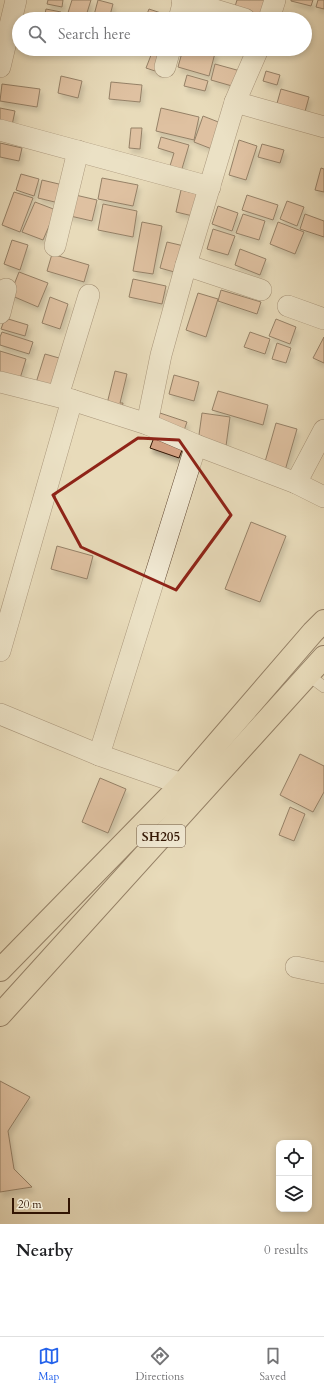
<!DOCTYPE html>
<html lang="en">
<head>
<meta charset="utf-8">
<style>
  :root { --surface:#fff; --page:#f2f2f2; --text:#202124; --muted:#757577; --line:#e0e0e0; --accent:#2563eb }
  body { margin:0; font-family:Cardo,serif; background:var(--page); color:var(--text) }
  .controls { position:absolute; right:12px; bottom:12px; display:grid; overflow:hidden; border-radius:8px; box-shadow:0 2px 6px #0003 }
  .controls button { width:36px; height:36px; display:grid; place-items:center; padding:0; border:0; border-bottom:1px solid var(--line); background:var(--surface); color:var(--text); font:20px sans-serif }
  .scale { position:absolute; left:12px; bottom:10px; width:58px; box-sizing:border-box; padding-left:4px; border:2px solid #321503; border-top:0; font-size:11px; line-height:14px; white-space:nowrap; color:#321503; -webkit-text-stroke:3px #f0e8d2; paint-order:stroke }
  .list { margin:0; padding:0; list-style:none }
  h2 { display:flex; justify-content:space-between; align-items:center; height:52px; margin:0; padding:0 16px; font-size:17px }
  h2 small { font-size:13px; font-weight:400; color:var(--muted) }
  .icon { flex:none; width:22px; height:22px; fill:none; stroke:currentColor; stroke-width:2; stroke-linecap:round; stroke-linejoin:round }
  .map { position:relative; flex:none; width:324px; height:1224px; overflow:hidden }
  .search { position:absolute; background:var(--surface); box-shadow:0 2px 6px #0003; left:12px; right:12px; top:12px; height:44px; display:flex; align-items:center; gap:10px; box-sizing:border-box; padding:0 14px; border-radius:22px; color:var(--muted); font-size:15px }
  .sheet { height:112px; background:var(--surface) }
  nav { display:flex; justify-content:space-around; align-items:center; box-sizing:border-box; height:56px; border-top:1px solid var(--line); background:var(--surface); font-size:11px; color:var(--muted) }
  nav a { display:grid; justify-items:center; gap:2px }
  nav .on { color:var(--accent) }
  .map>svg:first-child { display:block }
  .building { fill:#d5a384; stroke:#321503; filter:url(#shadow) }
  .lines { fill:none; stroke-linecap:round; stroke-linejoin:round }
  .lane-casing { stroke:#604631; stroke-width:12 }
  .street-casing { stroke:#604631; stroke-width:22 }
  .primary-casing { stroke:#321503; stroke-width:24 }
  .lane { stroke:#f0e8d2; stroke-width:11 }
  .street { stroke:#f0e8d2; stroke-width:21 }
  .primary { stroke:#e8dbba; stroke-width:22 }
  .marked { fill:none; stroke:#8f2418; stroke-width:3; stroke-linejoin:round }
  .labels { text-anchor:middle; stroke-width:3.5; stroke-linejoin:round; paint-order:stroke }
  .shield { fill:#f0e8d2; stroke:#6b5441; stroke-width:1 }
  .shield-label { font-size:13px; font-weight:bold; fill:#321503 }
</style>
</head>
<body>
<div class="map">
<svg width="324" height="1224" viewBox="0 0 324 1224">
  <defs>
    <filter id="shadow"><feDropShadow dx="2.5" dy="4.5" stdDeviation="2" flood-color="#0004"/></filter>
  </defs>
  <rect width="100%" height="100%" fill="#e8dbba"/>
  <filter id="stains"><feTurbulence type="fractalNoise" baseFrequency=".005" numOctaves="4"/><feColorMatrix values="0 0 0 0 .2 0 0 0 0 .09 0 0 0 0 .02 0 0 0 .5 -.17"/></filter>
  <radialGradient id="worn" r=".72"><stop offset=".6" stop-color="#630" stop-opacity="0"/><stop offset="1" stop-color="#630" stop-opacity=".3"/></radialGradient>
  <g class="building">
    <polygon points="48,0 63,0 62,7 47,4"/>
    <polygon points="72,0 91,0 85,19 66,19"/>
    <polygon points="98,0 113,4 109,19 93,19"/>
    <polygon points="237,0 272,0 267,19 258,19 233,13"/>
    <polygon points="291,0 313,0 311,6 291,1"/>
    <polygon points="318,0 324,0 324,9 316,7"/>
    <polygon points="46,9 61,12 60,19 44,19"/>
    <polygon points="149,9 164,14 162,19 145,19"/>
    <polygon points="183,49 201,49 215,53 209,76 178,67"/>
    <polygon points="153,50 167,55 161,73 146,68"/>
    <polygon points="215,64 244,72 239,88 211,80"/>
    <polygon points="266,71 280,75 277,85 263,81"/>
    <polygon points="187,75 208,81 205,91 184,86"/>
    <polygon points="61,76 82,81 78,98 58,93"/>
    <polygon points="111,82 142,85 140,102 109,99"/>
    <polygon points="2,84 40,89 37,107 0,101"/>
    <polygon points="281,89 309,97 304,115 276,107"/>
    <polygon points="0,108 15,111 11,130 0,127"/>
    <polygon points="161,108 199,117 194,140 156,131"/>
    <polygon points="203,116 226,125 217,151 194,142"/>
    <polygon points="131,128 142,128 140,149 129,148"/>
    <polygon points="161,137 189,145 181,172 169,169 174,153 158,148"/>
    <polygon points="239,140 257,146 246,180 229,175"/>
    <polygon points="0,143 22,148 19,161 0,157"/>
    <polygon points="262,144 284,150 280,163 258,157"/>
    <polygon points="321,168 324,169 324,192 315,190"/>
    <polygon points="21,174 39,179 34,196 16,190"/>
    <polygon points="102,178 138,185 133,206 98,199"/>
    <polygon points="42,180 63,185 59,203 38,198"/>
    <polygon points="181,190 198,194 193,216 176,212"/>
    <polygon points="14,192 33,198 20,232 2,225"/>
    <polygon points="71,194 97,200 92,221 66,215"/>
    <polygon points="247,195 278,205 273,220 242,210"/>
    <polygon points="287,201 304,207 297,226 280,219"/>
    <polygon points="35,202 56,210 43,240 22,232"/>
    <polygon points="103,204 137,211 133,237 98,230"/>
    <polygon points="218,206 238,213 232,231 212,224"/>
    <polygon points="243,214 265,221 259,240 236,233"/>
    <polygon points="305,214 324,221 324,237 300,229"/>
    <polygon points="142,222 162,226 153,274 133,271"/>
    <polygon points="278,222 304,232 295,254 270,244"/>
    <polygon points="213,229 235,236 228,255 207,249"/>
    <polygon points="12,240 28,245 20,270 4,264"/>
    <polygon points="167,242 184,246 178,273 160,268"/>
    <polygon points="240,249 266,259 260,275 235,265"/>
    <polygon points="52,254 89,265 84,282 47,271"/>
    <polygon points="19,272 48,283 38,307 10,295"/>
    <polygon points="133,279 166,286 162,304 129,297"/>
    <polygon points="221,290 261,302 257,314 218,301"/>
    <polygon points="198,293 218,299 206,337 186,330"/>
    <polygon points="50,297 68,304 60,329 42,323"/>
    <polygon points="5,318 28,325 25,336 1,329"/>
    <polygon points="276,319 296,327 290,344 269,336"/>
    <polygon points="2,332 33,342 29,354 0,345 0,337"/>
    <polygon points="250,332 270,339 265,354 244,347"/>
    <polygon points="324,337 324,363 313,358"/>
    <polygon points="277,343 291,348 286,363 272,359"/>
    <polygon points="0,351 26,359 18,385 0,380"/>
    <polygon points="45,354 66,360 55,392 35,386"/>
    <polygon points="115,371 127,374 120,403 123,403 121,412 106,408"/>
    <polygon points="174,375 199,382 194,401 169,394"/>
    <polygon points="218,391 268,405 263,425 212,410"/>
    <polygon points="160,413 187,422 182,436 156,427"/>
    <polygon points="202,413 230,417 226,446 198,442"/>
    <polygon points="276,423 297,429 284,474 263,469"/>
    <polygon points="156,432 185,442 179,458 150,448"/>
    <polygon points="251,522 286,536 260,602 225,589"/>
    <polygon points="57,546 93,556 87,579 51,569"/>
    <polygon points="300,754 324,766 324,792 313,812 280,795"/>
    <polygon points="100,778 126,789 108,833 82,822"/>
    <polygon points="290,807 305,814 294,841 279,835"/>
    <polygon points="0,1081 30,1097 8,1131 14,1169 32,1187 0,1192"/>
  </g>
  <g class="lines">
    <g class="lane-casing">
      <polyline id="lane" points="308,675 324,687"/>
    </g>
    <g class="street-casing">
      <g id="street">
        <polyline points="182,0 245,19"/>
        <polyline points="179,19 184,0"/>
        <polyline points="269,19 275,0"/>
        <polyline points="0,67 16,0"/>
        <polyline points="165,67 170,49"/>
        <polyline points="235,102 324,127"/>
        <polyline points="0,130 210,187"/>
        <polyline points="55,246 78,151"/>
        <polyline points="186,265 261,290"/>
        <polyline points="288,306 324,319"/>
        <polyline points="0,313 6,289"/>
        <polyline points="0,382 72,400 147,424 196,445 296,483 324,497"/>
        <polyline points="58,396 89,295"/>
        <polyline points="147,424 161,355 186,265 235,102 258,49"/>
        <polyline points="296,483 324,430"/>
        <polyline points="0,651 72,400"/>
        <polyline points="0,714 99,755 182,784"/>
        <polyline points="99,755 196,445"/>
        <polyline points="296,967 324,973"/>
      </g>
    </g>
    <g class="primary-casing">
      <g id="primary">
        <polyline points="0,970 182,784 313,632 324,621"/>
        <polyline points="0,1015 324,657"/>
      </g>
    </g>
    <use href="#lane" class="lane"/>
    <use href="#street" class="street"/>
    <use href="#primary" class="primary"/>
  </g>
  <path d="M0 0H324V1224H0ZM138 438 179 440 231 515 176 590 81 547 53 495Z" fill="#e8dbba" fill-opacity=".55" fill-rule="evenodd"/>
  <path class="marked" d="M138 438 179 440 231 515 176 590 81 547 53 495Z"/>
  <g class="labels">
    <rect class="shield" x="137" y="825" width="48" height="22" rx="3"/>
    <g class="shield-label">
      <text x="161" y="841">SH205</text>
    </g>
  </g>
  <rect width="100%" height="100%" filter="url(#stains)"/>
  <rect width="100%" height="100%" fill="url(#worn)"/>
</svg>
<div class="controls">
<button><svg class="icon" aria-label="locate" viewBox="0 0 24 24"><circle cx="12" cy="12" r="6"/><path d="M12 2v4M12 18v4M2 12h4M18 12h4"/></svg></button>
<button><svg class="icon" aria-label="layers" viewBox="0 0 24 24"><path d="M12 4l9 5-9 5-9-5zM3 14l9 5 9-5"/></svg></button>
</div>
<div class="scale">20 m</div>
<div class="search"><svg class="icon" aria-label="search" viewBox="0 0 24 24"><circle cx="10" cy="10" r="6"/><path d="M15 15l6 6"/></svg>Search here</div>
</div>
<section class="sheet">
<h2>Nearby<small>0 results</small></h2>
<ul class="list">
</ul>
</section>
<nav>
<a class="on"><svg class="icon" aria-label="map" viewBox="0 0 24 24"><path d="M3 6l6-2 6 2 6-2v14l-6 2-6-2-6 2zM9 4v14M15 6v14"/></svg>Map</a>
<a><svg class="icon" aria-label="directions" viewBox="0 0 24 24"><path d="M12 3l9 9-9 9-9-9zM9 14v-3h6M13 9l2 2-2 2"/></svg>Directions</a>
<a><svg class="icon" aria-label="saved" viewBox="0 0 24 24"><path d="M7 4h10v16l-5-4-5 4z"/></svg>Saved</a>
</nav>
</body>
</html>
